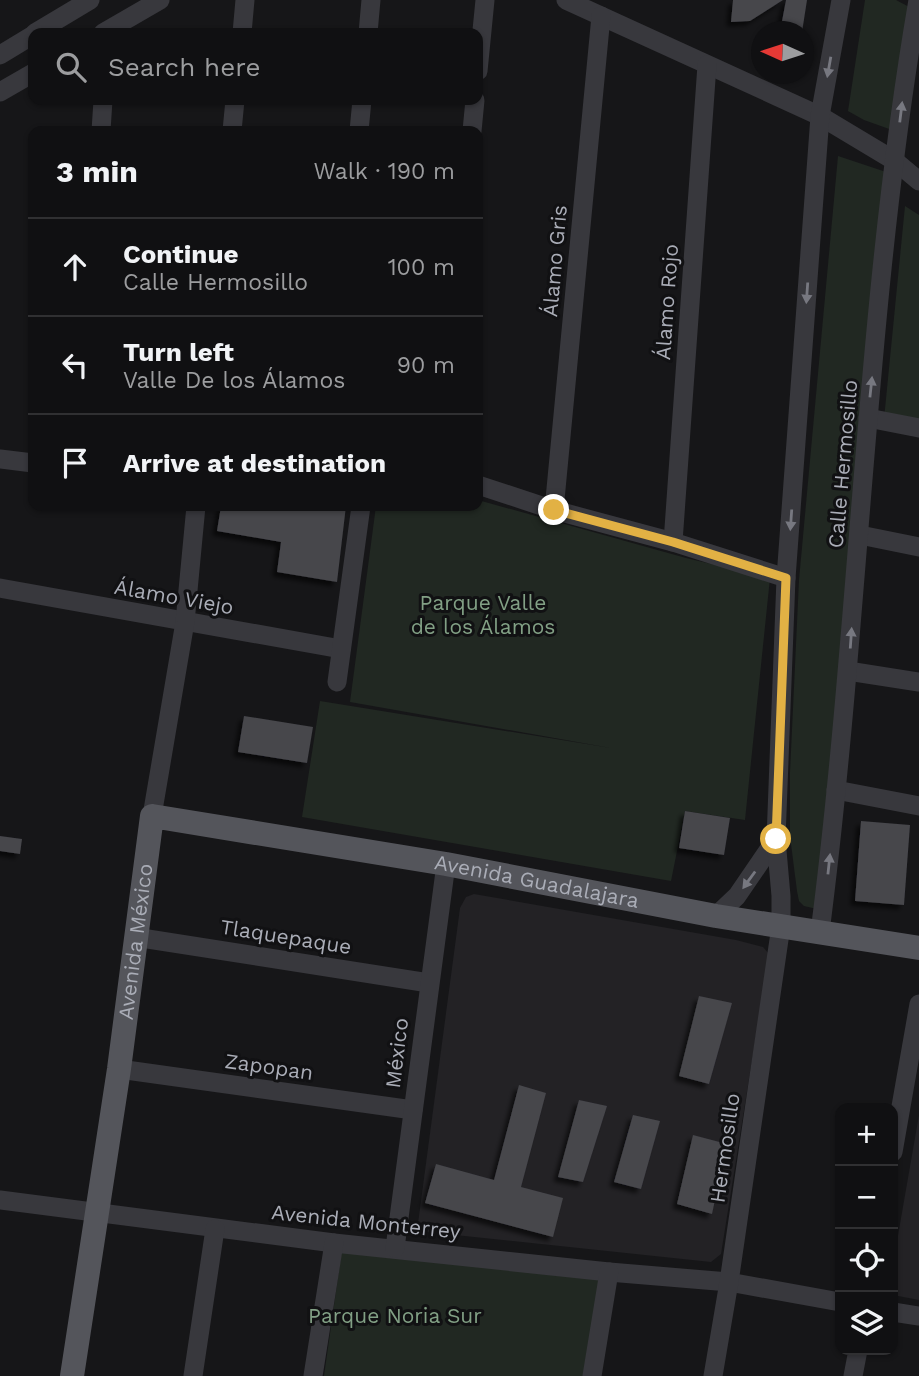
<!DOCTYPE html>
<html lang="en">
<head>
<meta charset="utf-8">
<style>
  :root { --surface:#101012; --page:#1e1e20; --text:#f1f3f6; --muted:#9c9d9f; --line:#303032 }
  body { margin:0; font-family:"Work Sans",sans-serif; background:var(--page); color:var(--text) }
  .controls { position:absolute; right:21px; bottom:21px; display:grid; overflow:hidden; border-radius:14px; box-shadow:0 2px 5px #0004 }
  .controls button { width:63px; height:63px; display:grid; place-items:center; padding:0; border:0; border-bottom:2px solid var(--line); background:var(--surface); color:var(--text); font:35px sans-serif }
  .compass { position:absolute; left:751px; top:21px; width:63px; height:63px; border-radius:50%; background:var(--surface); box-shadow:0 2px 5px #0004; rotate:273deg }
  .stop { position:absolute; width:21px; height:21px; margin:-16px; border:5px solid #e2b144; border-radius:50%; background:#fff }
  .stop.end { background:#e2b144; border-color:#fff; box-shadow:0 2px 7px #0008 }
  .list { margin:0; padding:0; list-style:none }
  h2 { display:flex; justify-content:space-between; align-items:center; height:91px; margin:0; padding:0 28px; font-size:30px }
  h2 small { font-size:23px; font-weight:400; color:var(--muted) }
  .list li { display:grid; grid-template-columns:46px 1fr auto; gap:21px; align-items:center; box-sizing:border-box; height:98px; padding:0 28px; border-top:2px solid var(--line) }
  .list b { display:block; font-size:26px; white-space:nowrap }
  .list p { margin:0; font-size:23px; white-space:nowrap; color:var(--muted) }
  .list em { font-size:23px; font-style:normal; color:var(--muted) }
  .icon { flex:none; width:38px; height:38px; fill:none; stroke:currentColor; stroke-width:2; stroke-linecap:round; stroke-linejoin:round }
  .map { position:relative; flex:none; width:919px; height:1376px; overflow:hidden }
  .search { position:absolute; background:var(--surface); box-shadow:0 2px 5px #0004; left:28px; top:28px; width:455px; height:77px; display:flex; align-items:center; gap:18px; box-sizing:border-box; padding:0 24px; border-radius:14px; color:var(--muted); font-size:26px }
  .panel { position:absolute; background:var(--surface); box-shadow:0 2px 5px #0004; left:28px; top:126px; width:455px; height:385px; border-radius:14px }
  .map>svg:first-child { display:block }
  .built { fill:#232225 }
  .green { fill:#212822 }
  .building { fill:#46464b; filter:url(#shadow) }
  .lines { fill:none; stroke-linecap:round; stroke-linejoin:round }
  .minor { stroke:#38383d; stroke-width:19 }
  .major { stroke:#54555b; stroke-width:24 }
  .oneway { fill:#777880 }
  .route { stroke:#e2b144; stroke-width:9 }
  .labels { text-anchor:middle; stroke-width:6; stroke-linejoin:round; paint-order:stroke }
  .street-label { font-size:21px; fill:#aaadb7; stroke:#111113 }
  .park-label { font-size:21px; fill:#82a085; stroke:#111113 }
</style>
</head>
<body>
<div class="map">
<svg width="919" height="1376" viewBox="0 0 919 1376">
  <defs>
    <filter id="shadow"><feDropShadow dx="-4.5" dy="4.5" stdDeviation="2" flood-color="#0009"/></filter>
  </defs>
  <rect width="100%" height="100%" fill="#161618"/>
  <g class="built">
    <polygon points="474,894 736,940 763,947 769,954 721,1254 711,1262 417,1231 460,908 466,897"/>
    <polygon points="919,1115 919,1300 893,1295 893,1264"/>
  </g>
  <g class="green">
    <polygon points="865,0 896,0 913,9 892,130 864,120 848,111"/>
    <polygon points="838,156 889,173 817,909 804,906 799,901 797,891 790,836 790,772 799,580"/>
    <polygon points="905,206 919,215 919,425 884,419"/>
    <polygon points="478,500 686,558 770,578 745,820 685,811 671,881 302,817 320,701 611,748 350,702 376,506 478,506"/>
    <polygon points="342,1249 604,1280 587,1376 324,1376"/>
  </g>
  <g class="building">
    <polygon points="733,0 783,0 750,21 731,22"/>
    <polygon points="786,0 807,0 802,32 780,32"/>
    <polygon points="221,506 346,506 337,582 277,572 281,542 217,531"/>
    <polygon points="244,716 313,727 307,763 238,752"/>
    <polygon points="685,811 730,818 724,855 679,848"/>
    <polygon points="861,821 910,825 904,905 855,901"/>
    <polygon points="0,836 22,839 20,854 0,851"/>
    <polygon points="699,996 732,1003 709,1084 679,1076"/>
    <polygon points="519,1085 546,1093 521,1187 563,1198 553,1237 425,1203 436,1164 494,1180"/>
    <polygon points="579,1100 607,1106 583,1182 558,1177"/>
    <polygon points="633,1115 660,1121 641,1189 614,1182"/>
    <polygon points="693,1135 727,1144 712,1214 677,1204"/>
  </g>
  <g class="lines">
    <g class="minor">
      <polyline points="566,0 820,116 895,161 919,181"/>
      <polyline points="35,33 90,0"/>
      <polyline points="103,33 160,0"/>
      <polyline points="242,33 245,0"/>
      <polyline points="368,33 371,0"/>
      <polyline points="0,55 33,35"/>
      <polyline points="478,71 485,0"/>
      <polyline points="0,92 33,73"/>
      <polyline points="101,131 103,100"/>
      <polyline points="232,131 235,100"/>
      <polyline points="359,131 362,100"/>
      <polyline points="472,131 475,100"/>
      <polyline points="868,418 919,428"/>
      <polyline points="0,459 33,463"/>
      <polyline points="478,485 554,510 673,542 786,578"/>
      <polyline points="554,510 601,16"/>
      <polyline points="860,535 919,547"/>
      <polyline points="673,542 707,65"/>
      <polyline points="0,588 341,649"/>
      <polyline points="848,671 919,682"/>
      <polyline points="337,682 361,506"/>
      <polyline points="836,790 919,806"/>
      <polyline points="152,816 185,622 196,506"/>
      <polyline points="716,916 737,896 776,839"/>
      <path d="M820 932C860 622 865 308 918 0"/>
      <polyline points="135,937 429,983"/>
      <polyline points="119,1069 413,1110"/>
      <polyline points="893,1152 919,1004"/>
      <polyline points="0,1200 334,1243 609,1272 729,1282 840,1302"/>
      <polyline points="395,1248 446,864"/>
      <polyline points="893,1312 919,1316"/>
      <polyline points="193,1376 215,1229"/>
      <polyline points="313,1376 334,1243"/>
      <polyline points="592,1376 609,1272"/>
      <polyline points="713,1376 729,1282 781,926 781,896 776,839 786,578 820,116 841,0"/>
      <polyline points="853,1376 858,1350"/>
    </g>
    <path class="major" id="s1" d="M72 1376 119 1069 152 816 446 864 716 916 919 948"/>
  </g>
  <defs><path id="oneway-solid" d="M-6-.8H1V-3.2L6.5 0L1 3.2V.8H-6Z" transform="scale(1.75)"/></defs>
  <g class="oneway">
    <use href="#oneway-solid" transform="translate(829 67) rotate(100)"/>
    <use href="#oneway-solid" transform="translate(901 112) rotate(-83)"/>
    <use href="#oneway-solid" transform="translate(807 293) rotate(94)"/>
    <use href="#oneway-solid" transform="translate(871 387) rotate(-84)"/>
    <use href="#oneway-solid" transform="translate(791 520) rotate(94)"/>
    <use href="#oneway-solid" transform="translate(851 638) rotate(-86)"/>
    <use href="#oneway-solid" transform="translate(829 864) rotate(-84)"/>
    <use href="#oneway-solid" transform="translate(749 880) rotate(126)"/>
  </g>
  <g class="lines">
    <polyline class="route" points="554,510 673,542 786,578 776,839"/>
  </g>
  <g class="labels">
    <g class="street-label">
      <text transform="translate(555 261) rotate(-85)" y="7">Álamo Gris</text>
      <text transform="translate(667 302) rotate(-86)" y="7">Álamo Rojo</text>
      <text transform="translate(843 464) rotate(-85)" y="7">Calle Hermosillo</text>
      <text transform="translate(174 597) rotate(10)" y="7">Álamo Viejo</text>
      <text dy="7" stroke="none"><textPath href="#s1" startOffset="956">Avenida Guadalajara</textPath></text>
      <text transform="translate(286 937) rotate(9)" y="7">Tlaquepaque</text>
      <text dy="7" stroke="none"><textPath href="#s1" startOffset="439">Avenida México</textPath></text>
      <text transform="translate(397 1053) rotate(-83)" y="7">México</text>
      <text transform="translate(269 1067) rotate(8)" y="7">Zapopan</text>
      <text transform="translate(725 1148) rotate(-82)" y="7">Hermosillo</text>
      <text transform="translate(366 1222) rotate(6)" y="7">Avenida Monterrey</text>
    </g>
    <g class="park-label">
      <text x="483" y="610">Parque Valle<tspan x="483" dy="24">de los Álamos</tspan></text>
      <text x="395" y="1323">Parque Noria Sur</text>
    </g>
  </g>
</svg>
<div class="controls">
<button>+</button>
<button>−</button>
<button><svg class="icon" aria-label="locate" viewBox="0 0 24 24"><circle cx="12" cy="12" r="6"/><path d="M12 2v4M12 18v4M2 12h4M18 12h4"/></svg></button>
<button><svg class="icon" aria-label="layers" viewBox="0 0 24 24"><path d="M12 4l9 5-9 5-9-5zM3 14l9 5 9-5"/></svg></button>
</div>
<svg class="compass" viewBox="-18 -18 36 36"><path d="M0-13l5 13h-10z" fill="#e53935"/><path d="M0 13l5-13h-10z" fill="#9c9d9f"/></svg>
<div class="stop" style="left:776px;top:839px"></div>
<div class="stop end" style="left:554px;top:510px"></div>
<div class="search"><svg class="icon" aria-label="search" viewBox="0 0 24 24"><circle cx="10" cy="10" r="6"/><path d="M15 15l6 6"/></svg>Search here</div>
<section class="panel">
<h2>3 min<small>Walk · 190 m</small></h2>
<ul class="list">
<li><svg class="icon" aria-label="ahead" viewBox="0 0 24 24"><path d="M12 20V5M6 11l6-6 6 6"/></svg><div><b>Continue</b><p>Calle Hermosillo</p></div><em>100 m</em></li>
<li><svg class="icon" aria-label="left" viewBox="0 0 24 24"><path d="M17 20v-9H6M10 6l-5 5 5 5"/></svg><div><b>Turn left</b><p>Valle De los Álamos</p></div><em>90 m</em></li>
<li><svg class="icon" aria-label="arrive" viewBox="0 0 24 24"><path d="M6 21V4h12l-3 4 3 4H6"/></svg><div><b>Arrive at destination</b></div></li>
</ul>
</section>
</div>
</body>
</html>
